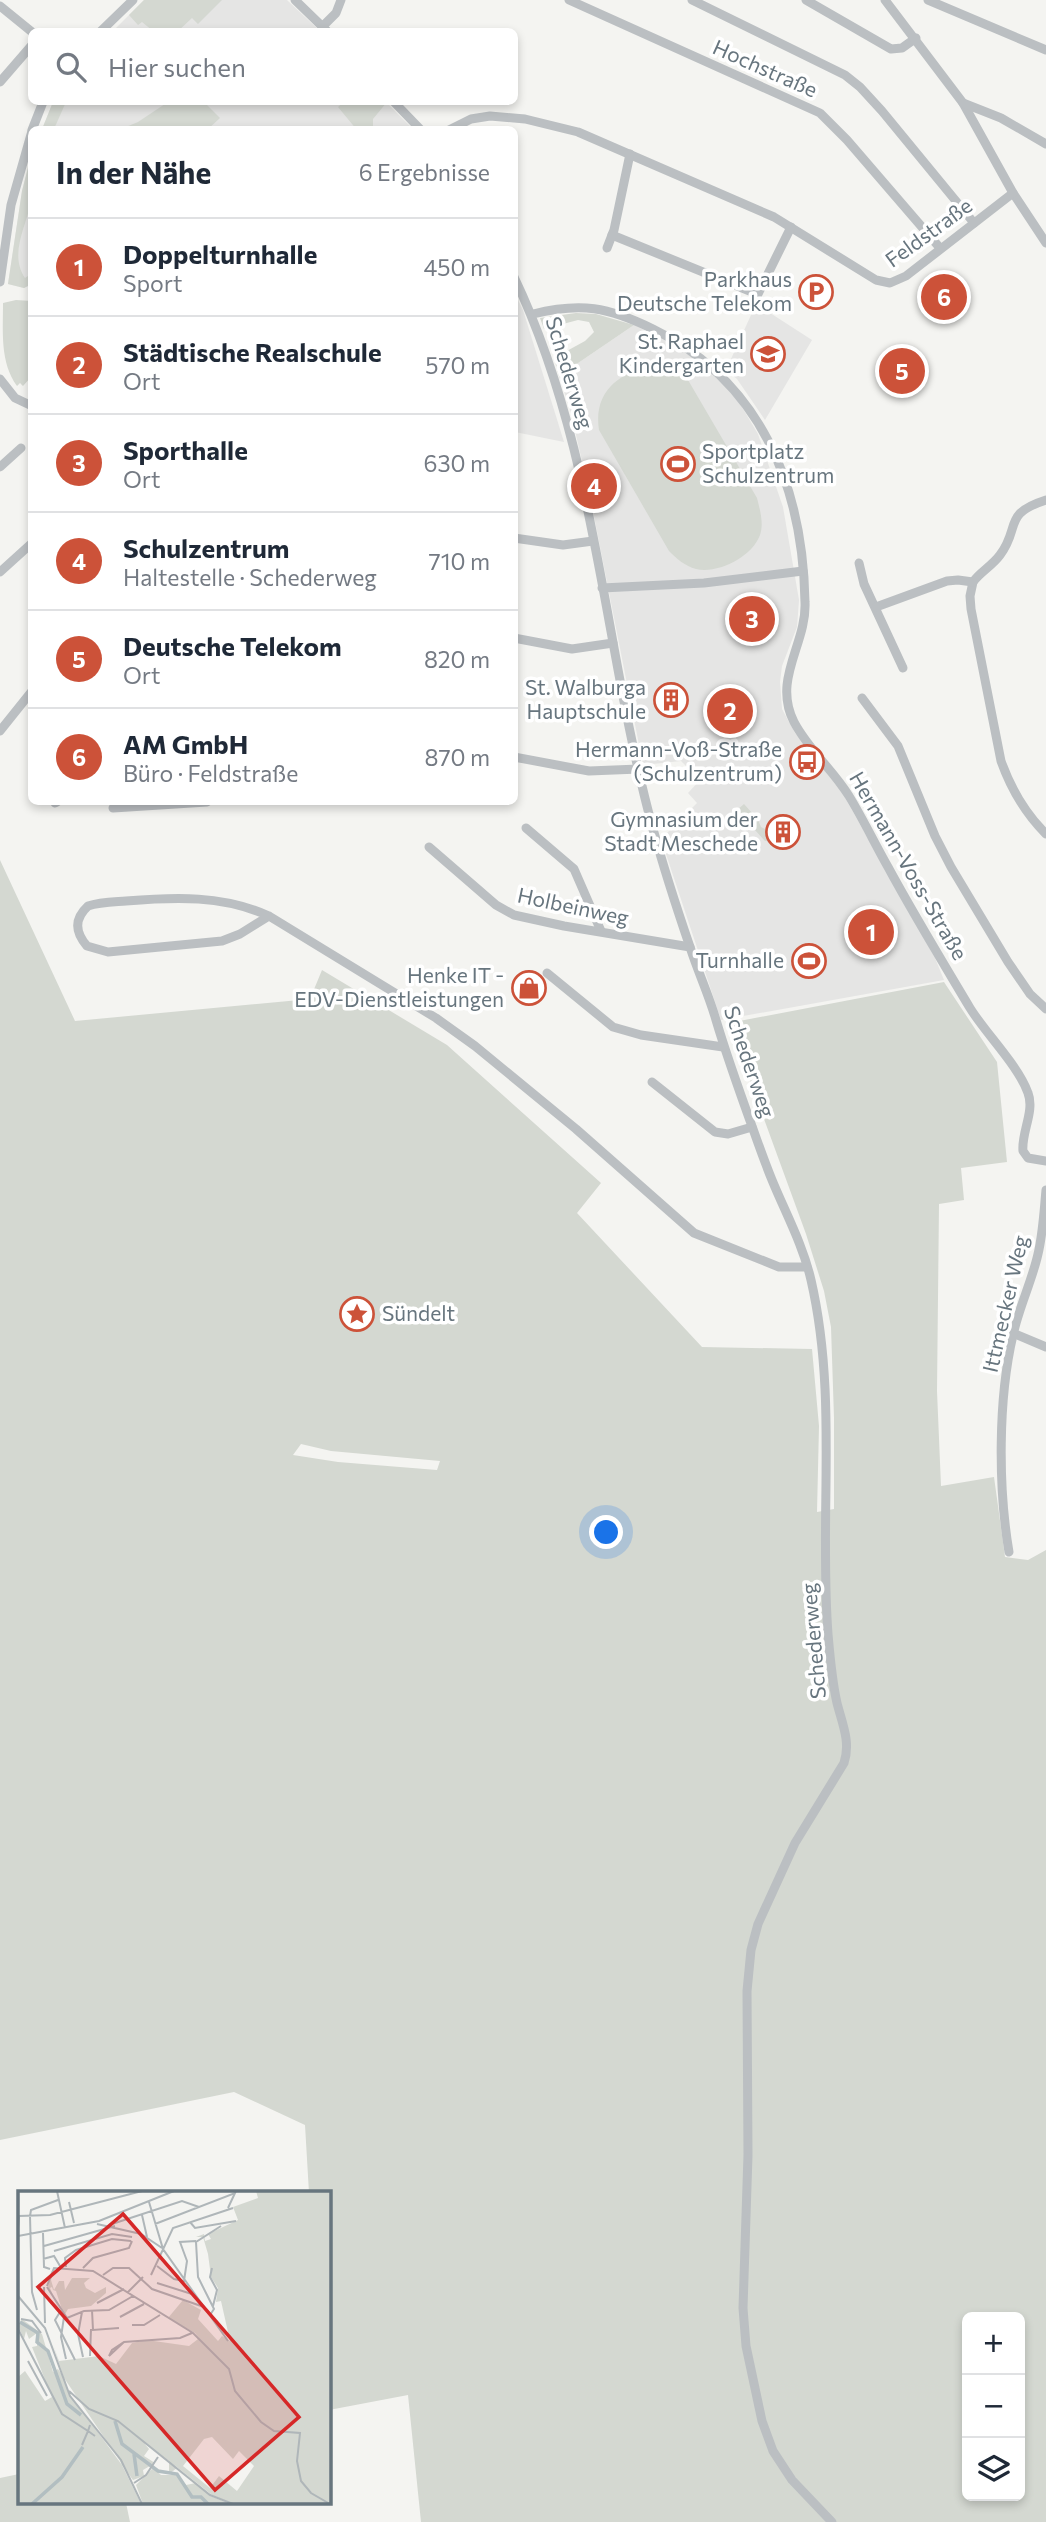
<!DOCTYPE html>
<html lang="de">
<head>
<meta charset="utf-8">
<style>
  :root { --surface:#fff; --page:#f6f6f7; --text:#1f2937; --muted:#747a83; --line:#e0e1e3; --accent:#cc5239 }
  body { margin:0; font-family:Commissioner,sans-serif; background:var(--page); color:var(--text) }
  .controls { position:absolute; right:21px; bottom:21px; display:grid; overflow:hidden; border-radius:10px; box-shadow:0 4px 10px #0003 }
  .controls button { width:63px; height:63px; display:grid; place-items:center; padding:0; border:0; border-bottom:2px solid var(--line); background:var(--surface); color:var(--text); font:35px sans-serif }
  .you { position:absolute; left:607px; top:1533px; width:24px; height:24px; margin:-18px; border:5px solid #fff; border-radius:50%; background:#1a73e8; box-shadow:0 0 0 10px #1a73e833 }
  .badge { display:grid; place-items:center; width:46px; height:46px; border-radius:50%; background:var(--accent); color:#fff; font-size:23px; font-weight:700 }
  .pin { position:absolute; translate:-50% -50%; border:4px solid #fff; box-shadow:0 2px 7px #0006 }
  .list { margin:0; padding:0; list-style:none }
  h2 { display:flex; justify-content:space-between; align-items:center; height:91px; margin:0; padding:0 28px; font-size:30px }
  h2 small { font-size:23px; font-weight:400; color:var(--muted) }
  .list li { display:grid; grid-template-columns:46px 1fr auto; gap:21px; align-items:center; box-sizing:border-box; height:98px; padding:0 28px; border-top:2px solid var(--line) }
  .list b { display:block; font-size:26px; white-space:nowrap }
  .list p { margin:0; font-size:23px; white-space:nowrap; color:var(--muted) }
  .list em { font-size:23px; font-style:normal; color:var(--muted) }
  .icon { flex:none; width:38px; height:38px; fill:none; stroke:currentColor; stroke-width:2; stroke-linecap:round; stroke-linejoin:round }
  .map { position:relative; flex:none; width:1046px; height:2522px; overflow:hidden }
  .search { position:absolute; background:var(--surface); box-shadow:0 4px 10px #0003; left:28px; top:28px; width:490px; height:77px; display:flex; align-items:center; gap:18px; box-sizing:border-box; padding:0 24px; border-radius:10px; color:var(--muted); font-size:26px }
  .panel { position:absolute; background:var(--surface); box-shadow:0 4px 10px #0003; left:28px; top:126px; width:490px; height:679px; border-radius:10px }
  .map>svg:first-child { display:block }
  .built { fill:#e5e5e4 }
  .green { fill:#d4d8d1; fill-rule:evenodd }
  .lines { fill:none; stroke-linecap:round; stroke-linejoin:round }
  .minor { stroke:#bbbfc2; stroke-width:9 }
  .labels { text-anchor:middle; stroke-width:7; stroke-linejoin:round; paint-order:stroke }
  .street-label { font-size:21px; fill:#67757e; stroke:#fff }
  .poi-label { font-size:21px; fill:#67757e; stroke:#fff; text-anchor:end }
  .inset-river { fill:none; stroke:#b2bec1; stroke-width:3.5 }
  .inset-road { fill:none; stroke:#afb6b9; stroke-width:2 }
  .view { fill:#d62828; fill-opacity:0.15; stroke:#d62828; stroke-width:3.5 }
  .inset-edge { fill:none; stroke:#67757e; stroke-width:3.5 }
</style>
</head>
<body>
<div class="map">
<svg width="1046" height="2522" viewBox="0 0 1046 2522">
  <rect width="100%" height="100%" fill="#f4f4f1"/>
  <g class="built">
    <polygon points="144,0 287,0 320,31 112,32"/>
    <polygon points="53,102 386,102 413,129 42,130"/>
    <polygon points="31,156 31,285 24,288 8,284 22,191"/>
    <polygon points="514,292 523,310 564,442 515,432"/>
    <polygon points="756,304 812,340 765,420 737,379 726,370"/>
    <polygon points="634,325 678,347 716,375 739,402 758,434 783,507 799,600 797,627 782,666 780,682 782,709 795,733 843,794 935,958 944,980 721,1020 661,839 697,803 688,793 700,780 681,761 643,765 590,496 570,409 559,376"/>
  </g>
  <g class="green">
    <polygon points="144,0 222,0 198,24 192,18 177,32 153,31 142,22 138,25 129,15"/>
    <polygon points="53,102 66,102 54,129 42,129"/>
    <polygon points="168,102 204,102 220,118 208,129 121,129 138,122"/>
    <polygon points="344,102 387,102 373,119 373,129 357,130 338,107"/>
    <path d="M31 156C32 171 34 188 31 202 26 227 9 254 25 278L31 274V284L24 288 8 284 22 191Z"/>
    <path d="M16 300 32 301 31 377 23 386 20 383 17 386C0 362 3 333 3 303Z"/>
    <polygon points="576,313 596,314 634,325 559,376 554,358 585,341 594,332 589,322 578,320 544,329 540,318"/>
    <path d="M653 366C668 367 676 370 688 380L757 498C760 510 764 523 760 535 752 557 718 574 696 569 685 566 677 559 669 551L599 430C593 392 619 372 653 366Z"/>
    <polygon points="744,804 753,814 754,820 758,820 761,827 767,830 778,842 773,846 767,841 765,841 737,810"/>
    <path d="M0 860 75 1021 310 999 322 970 447 1045 601 1183 577 1213 702 1347 812 1349 819 1426 817 1512 834 1509V1418L831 1327 824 1291 806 1234 729 1023 944 982 997 1062 1007 1162 961 1168 964 1200 939 1204 937 1391 941 1486 994 1477 1005 1557 1028 1560 1046 1550V2522H421L408 2395 329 2410V2193H309L305 2125 234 2092 0 2140ZM301 1444 331 1451 440 1461 437 1470 338 1462 293 1455ZM967 2317H1020V2496H967Z"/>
    <polygon points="19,2474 19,2503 126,2503 130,2522 0,2522 0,2478"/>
  </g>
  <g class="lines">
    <g class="minor">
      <polyline points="295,0 328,32"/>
      <polyline points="569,0 820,113 847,140 940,248"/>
      <polyline points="692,0 845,75 860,87 882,111 974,223"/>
      <polyline points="806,0 891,49 902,48 916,38"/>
      <polyline points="885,0 963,103 1013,193 1046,243"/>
      <polyline points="928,0 1046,50"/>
      <polyline points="0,6 32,32"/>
      <polyline points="323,26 336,13 341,0"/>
      <polyline points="100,32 133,0"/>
      <polyline points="0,82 32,45"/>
      <polyline points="394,102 421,130"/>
      <polyline points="963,103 1001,118 1046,144"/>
      <polyline points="32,130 43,102"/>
      <polyline points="449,130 471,119 490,116 525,119 578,132 774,217 876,280 890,283 906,276 1013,193"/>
      <polyline points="612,235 757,294"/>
      <polyline points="607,248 614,230 630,154"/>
      <path d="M514 277C597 450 603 647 653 829 664 869 677 909 690 947 698 972 709 995 716 1020 727 1057 740 1093 753 1129 759 1146 765 1163 772 1180 786 1214 803 1245 811 1280 838 1397 819 1516 828 1634 830 1657 832 1681 837 1703 842 1723 851 1742 844 1763L795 1843 758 1924 751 1950 747 1991 748 2155 743 2308 746 2346 762 2421 773 2451 792 2480 832 2522"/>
      <polyline points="0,282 11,205 32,131"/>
      <polyline points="755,300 791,227"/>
      <path d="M533 314C581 302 608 307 653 329 761 381 803 487 805 602 807 644 772 679 794 722 808 749 833 770 849 796 863 819 875 844 888 867 914 915 942 961 970 1008 986 1034 1018 1065 1028 1093 1035 1111 1021 1133 1023 1151L1028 1158 1046 1161"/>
      <polyline points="0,379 15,398 32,406"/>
      <polyline points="0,467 21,448"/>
      <polyline points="514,538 563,545 593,541"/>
      <polyline points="859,563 864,584 903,668"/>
      <polyline points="0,572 32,543"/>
      <path d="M973 582 970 596 971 609 1001 761C1011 789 1025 813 1046 834"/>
      <polyline points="602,588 704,583 803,571"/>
      <path d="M876 607 947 581 958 580 973 582C980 572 992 566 1000 555 1021 527 1002 514 1046 500"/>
      <polyline points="514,638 572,649 613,643"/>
      <polyline points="862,698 898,746 935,836 951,867 1008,962 1030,994 1046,1009"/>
      <polyline points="0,731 32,691"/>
      <polyline points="514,757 589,771 639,769"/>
      <polyline points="55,803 57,802"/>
      <polyline points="113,808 207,802"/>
      <polyline points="526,828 574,869 601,931"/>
      <polyline points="429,847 496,905 514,915 564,926 690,947"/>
      <path d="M269 916 240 934 222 941 108 952 87 946C75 932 74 919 88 906 100 902 113 902 126 901 175 897 223 895 269 916L436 1018 475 1046 576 1129 694 1233 779 1267H807"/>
      <polyline points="547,973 613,1027 641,1035 723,1047"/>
      <polyline points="652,1082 715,1132 728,1134 752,1127"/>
      <polyline points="1013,1333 1046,1347"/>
      <path d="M1009 1552C998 1487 998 1399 1013 1335 1019 1307 1032 1281 1038 1254 1043 1233 1044 1211 1046 1190"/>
    </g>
  </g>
  <defs>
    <g id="parking-ring" transform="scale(1.75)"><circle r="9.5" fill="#fff" stroke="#cc5239" stroke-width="1.5"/><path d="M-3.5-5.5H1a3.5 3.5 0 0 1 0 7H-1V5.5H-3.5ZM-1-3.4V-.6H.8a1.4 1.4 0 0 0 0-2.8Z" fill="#cc5239"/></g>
    <g id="school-ring" transform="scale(1.75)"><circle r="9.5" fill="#fff" stroke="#cc5239" stroke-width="1.5"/><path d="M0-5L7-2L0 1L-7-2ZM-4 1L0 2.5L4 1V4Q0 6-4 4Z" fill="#cc5239"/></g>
    <g id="stadium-ring" transform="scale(1.75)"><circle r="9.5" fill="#fff" stroke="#cc5239" stroke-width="1.5"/><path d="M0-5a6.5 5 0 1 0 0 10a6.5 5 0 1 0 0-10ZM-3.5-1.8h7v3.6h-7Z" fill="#cc5239"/></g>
    <g id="building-ring" transform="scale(1.75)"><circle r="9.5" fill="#fff" stroke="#cc5239" stroke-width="1.5"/><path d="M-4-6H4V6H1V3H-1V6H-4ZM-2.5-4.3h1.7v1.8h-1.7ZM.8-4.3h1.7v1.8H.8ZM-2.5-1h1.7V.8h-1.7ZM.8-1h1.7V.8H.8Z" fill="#cc5239"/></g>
    <g id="bus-ring" transform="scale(1.75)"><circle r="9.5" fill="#fff" stroke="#cc5239" stroke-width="1.5"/><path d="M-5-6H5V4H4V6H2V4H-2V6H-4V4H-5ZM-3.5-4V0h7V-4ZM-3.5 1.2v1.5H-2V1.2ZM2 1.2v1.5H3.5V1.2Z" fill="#cc5239"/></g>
    <g id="shop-ring" transform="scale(1.75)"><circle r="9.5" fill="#fff" stroke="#cc5239" stroke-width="1.5"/><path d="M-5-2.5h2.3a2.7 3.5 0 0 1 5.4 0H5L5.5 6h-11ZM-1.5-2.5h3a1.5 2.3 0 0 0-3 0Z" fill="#cc5239"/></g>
    <g id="sight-ring" transform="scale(1.75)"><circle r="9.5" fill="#fff" stroke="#cc5239" stroke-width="1.5"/><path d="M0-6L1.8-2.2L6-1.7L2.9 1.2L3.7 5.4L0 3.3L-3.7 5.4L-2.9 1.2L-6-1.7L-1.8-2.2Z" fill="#cc5239"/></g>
  </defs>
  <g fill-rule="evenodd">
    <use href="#parking-ring" x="816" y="292"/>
    <use href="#school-ring" x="768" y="354"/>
    <use href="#stadium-ring" x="678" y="464"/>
    <use href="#building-ring" x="671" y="700"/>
    <use href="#bus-ring" x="807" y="762"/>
    <use href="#building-ring" x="783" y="832"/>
    <use href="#stadium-ring" x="809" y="961"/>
    <use href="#shop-ring" x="529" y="988"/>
    <use href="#sight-ring" x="357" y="1314"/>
  </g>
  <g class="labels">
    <g class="street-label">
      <text transform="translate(765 69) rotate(24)" y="7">Hochstraße</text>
      <text transform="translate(929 233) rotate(-36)" y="7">Feldstraße</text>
      <text transform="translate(569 373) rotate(73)" y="7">Schederweg</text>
      <text transform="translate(908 866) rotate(60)" y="7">Hermann-Voss-Straße</text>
      <text transform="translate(573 907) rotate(12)" y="7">Holbeinweg</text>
      <text transform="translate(749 1062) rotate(71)" y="7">Schederweg</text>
      <text transform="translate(1006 1304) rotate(-77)" y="7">Ittmecker Weg</text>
      <text transform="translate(814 1641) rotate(-95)" y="7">Schederweg</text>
    </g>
    <g class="poi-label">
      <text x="792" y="287">Parkhaus<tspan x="792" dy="24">Deutsche Telekom</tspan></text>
      <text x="744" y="349">St. Raphael<tspan x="744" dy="24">Kindergarten</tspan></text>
      <text x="702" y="459" text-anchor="start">Sportplatz<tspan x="702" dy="24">Schulzentrum</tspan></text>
      <text x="646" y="695">St. Walburga<tspan x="646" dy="24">Hauptschule</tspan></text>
      <text x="782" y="757">Hermann-Voß-Straße<tspan x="782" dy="24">(Schulzentrum)</tspan></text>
      <text x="758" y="827">Gymnasium der<tspan x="758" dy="24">Stadt Meschede</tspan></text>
      <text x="784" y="968">Turnhalle</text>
      <text x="504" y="983">Henke IT -<tspan x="504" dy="24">EDV-Dienstleistungen</tspan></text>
      <text x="382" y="1321" text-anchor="start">Sündelt</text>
    </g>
  </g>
  <g transform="translate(18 2191)">
    <rect width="313" height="313" fill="#f4f4f1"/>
    <path d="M238 0H313V313H216L194 304 155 273 159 277 151 283V270L126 252 131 258 126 265 137 272 125 279 126 285 115 289 51 202 35 154 41 170 81 165 98 173 114 152 129 149 171 155 180 148 192 160 177 142 150 127 165 109 183 119 180 128 200 150 204 145 212 150 203 110 198 111 200 97 193 86 190 63 185 46H178L186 43 187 50 193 48 190 43 220 29 215 16 240 7ZM194 246 215 268 221 260 236 275 219 300 201 285 192 297 165 275 186 248ZM38 76 33 89 36 99 41 90H46L47 99 54 87H72L66 92 68 97 77 102 88 96V102L73 115 50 118 46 125 38 100 35 99 34 96 32 97 41 118 30 96 33 81ZM4 128 24 143 35 181 40 178 102 270 123 313H0V186L7 180 27 210 34 206 14 156 19 155V142L11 148 8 140 6 148 0 135ZM135 277 143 284H159L168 294 178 292 192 305 213 313H125L118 294Z" fill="#d4d8d1" fill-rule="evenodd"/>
    <path class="inset-river" d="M2 131 20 142 19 151 30 160 49 213 63 224M97 230 104 253 140 280 159 283 174 306H183L190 313M116 263 119 285M14 313 44 286 65 256"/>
    <path class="inset-road" d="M39 0 47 37M51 11 56 32M131 11 145 58 210 150M124 24 129 46M12 25 14 101 19 119M12 25 13 19 40 9M172 31 177 37 218 30M79 33 123 43 144 57M137 33 217 2 210 17M91 34 164 10 181 16M0 37 1 25 32 24 124 0M25 42 26 76 32 78M0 45 81 30 156 0M26 55 97 35M36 60 94 43 114 46M25 68 36 65 42 75M139 75 156 88 166 90 169 70 162 51 178 50M48 76 47 67 58 59 94 48 113 50M65 77 75 67 111 57 114 50M194 77 192 86 199 99 195 115M85 84 95 77H111L134 98 186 116M133 84 155 37 215 17M139 92 177 104M29 95 36 77 75 80 175 142 211 178 217 200 243 231 256 240 282 242 279 270 283 290 293 302 312 313M26 96 27 132M29 96 49 127 66 120 91 119 115 105M110 101 125 86M0 105 27 137 52 205 103 269 124 313M79 112 106 98M74 119 75 139 101 137M42 121 37 129 57 169M64 121 60 143 65 166M192 124 196 118 180 86 178 51 203 35M46 126 43 146 48 168M102 126 126 113M3 128 14 130 23 142M114 134H126L142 124M0 138 44 223 70 240 72 234M106 151 91 165 94 159 106 151 162 147 174 142M72 165 73 138M10 170 29 205M51 200 71 218 100 230 192 304 215 313M64 254 70 240 77 245M116 292 128 284 140 266"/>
    <path class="view" d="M105 23 281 226 197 299 20 96Z"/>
    <rect width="313" height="313" class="inset-edge"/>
  </g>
</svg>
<div class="controls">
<button>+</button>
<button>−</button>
<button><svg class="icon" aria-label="layers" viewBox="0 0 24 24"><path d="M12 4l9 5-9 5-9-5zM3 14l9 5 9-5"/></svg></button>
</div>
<div class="you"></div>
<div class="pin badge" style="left:871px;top:932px">1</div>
<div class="pin badge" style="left:730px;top:711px">2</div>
<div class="pin badge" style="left:752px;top:619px">3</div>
<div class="pin badge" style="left:594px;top:486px">4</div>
<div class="pin badge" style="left:902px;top:371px">5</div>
<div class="pin badge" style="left:944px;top:297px">6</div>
<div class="search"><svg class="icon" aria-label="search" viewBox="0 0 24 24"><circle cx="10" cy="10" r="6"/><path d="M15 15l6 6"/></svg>Hier suchen</div>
<section class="panel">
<h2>In der Nähe<small>6 Ergebnisse</small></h2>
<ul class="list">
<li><span class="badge">1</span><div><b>Doppelturnhalle</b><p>Sport</p></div><em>450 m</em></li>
<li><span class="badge">2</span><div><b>Städtische Realschule</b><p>Ort</p></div><em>570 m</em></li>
<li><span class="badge">3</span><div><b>Sporthalle</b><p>Ort</p></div><em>630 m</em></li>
<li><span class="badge">4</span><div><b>Schulzentrum</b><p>Haltestelle · Schederweg</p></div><em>710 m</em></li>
<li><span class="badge">5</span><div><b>Deutsche Telekom</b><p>Ort</p></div><em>820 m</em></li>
<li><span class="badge">6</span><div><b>AM GmbH</b><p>Büro · Feldstraße</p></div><em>870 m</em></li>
</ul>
</section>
</div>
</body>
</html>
